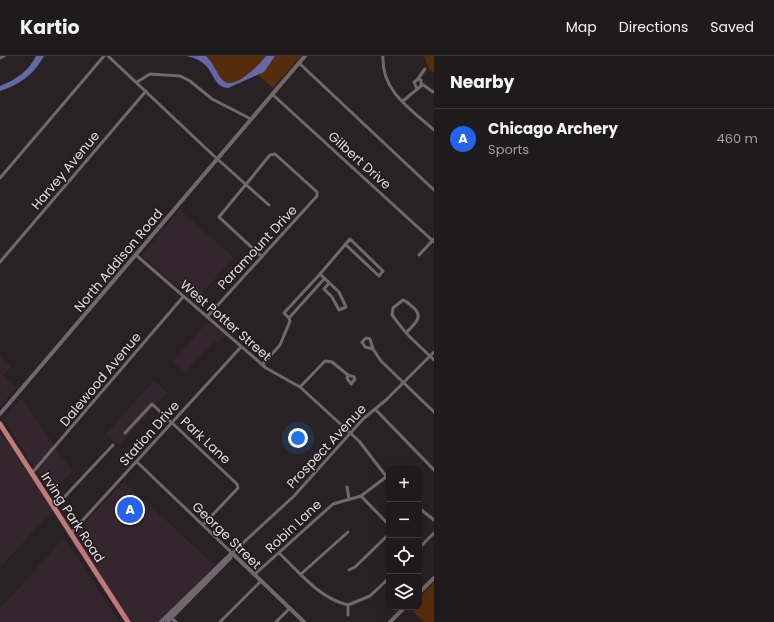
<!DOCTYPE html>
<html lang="en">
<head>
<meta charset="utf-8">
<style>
  :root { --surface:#1f1a1c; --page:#2c2729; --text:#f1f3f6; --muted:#a1a1a3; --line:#3c383b; --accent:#2563eb }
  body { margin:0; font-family:Poppins,sans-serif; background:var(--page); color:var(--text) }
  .controls { position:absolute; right:12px; bottom:12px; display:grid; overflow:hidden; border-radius:8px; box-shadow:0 4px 16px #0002 }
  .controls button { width:36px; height:36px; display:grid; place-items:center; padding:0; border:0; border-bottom:1px solid var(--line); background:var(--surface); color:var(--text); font:20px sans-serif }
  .you { position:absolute; left:298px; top:382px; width:14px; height:14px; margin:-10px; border:3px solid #fff; border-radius:50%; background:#1a73e8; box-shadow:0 0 0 6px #1a73e833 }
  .badge { display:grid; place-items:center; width:26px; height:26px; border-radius:50%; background:var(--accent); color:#fff; font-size:13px; font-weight:700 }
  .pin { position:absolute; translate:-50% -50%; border:2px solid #fff; box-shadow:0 1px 4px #0006 }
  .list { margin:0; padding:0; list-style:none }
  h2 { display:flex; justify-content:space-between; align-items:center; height:52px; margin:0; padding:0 16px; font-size:17px }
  h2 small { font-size:13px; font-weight:400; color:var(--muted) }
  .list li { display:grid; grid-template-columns:26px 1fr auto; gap:12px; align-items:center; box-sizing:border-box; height:60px; padding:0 16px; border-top:1px solid var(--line) }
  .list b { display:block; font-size:15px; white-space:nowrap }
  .list p { margin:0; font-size:13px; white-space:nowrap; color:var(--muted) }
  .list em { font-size:13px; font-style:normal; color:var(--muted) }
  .icon { flex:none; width:22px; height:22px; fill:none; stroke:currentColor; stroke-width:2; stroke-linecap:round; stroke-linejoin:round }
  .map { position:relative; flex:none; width:434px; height:566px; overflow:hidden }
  header { display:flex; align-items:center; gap:24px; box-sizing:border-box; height:56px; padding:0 20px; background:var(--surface); border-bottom:1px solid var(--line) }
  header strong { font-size:19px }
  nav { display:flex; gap:22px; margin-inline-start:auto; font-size:14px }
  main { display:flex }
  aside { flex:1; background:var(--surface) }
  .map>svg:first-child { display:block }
  .built { fill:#34262d }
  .green { fill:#552d0d }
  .water { fill:#6468a5 }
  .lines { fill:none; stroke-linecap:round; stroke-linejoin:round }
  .minor { stroke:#70686c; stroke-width:3 }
  .tertiary { stroke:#70686c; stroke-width:4 }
  .primary { stroke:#bf797a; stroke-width:5 }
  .labels { text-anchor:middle; stroke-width:3; stroke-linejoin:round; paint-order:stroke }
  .street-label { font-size:13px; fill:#e1dcde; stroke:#20191c }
</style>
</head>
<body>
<header>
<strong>Kartio</strong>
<nav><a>Map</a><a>Directions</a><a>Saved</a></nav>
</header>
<main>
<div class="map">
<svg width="434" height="566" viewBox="0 0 434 566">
  <rect width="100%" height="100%" fill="#292225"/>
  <g class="built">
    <polygon points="180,154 234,202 194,245 142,199"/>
    <polygon points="207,267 226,279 218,286 215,284 185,316 173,305"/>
    <polygon points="0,300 11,310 3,319 16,331 0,351"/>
    <polygon points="154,325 167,336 119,389 106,378"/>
    <polygon points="21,342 72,415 51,437 5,365 5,362"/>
    <polygon points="0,377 54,453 0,511"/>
    <polygon points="124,426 214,509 160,566 129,566 72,477 76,476"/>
    <polygon points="64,482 120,566 0,566 0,553"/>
  </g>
  <g class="green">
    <polygon points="201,0 301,0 273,32 256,17 247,22 228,29"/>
    <polygon points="424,0 434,0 434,17 429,13"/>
    <polygon points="434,526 434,566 424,566 409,552 419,551 419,542"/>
  </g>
  <g class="water">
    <path d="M36 0H44C33 19 21 28 0 35V30C15 24 29 15 36 0Z"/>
    <path d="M186 0H206C214 7 217 20 225 26 236 33 260 8 266 0H275L264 16 228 32C209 31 217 5 186 0Z"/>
  </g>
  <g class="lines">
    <g class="minor">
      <polyline points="108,0 214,100 269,149"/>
      <path d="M383 0C381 35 411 53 434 74"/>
      <polyline points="0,2 4,0"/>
      <polyline points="299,7 434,134"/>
      <polyline points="417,24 425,13"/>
      <polyline points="137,26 150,18 180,20 190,25 212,43 251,63"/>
      <polyline points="422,28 433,36"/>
      <polyline points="272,38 434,186"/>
      <polyline points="403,45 421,30 421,24 419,23 414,26 417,33"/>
      <polyline points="0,122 104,0"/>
      <polyline points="136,199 266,312 300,331 359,385 389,424"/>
      <polyline points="419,199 434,183"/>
      <polyline points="0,206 146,35"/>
      <polyline points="329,227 324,233 332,241 339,254 346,251 339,236 320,218 350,183 383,215 379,220 345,188"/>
      <polyline points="207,261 317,140 317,136 275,98 270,99 219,161 262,201"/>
      <polyline points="289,262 284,257 320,218"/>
      <path d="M406 277C414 268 424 262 414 252 410 249 408 246 403 244L393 252 392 259C398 267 403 274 410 281L434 304"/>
      <polyline points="373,293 365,291 362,286 366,282 370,283 373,293 381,305 434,356"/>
      <polyline points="262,309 280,289 290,265 289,262 324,223"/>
      <polyline points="300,331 325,305 332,306 348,319 347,322 351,328 355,323 354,321 348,319"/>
      <polyline points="375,353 434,414"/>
      <polyline points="125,377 152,348 237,428 238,432 203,469"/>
      <polyline points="137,406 232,497 294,440 363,363 386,344 434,296"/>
      <polyline points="32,417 183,241"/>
      <polyline points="347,431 349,443"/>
      <polyline points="361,440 389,469"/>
      <polyline points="55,451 113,389"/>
      <polyline points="419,452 434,464"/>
      <polyline points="71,477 241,291"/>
      <polyline points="419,492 434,477"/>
      <path d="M280 498C300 517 319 542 348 549"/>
      <polyline points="349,514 355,511 389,478"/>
      <polyline points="301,518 348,476"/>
      <polyline points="254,519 333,448 361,440 386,421"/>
      <polyline points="348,559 348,549 370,540 389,522"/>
      <polyline points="170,561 176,566"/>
      <polyline points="220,566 261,525"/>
      <polyline points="276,566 290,552"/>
    </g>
    <g class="tertiary">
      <polyline points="0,358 305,0"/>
      <polyline points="232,497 304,566"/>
      <polyline points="419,537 434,522"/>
      <polyline points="161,566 232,497"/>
      <polyline points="167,566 230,502 232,497"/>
      <polyline points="390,566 405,551"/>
    </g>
    <polyline class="primary" points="0,368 128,566"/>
  </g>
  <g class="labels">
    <g class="street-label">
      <text transform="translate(360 104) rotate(42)" y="5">Gilbert Drive</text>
      <text transform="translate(65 114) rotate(-50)" y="5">Harvey Avenue</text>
      <text transform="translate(257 191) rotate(-47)" y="5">Paramount Drive</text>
      <text transform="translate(118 204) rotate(-50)" y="5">North Addison Road</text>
      <text transform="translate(226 264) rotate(41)" y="5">West Potter Street</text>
      <text transform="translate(100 323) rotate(-50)" y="5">Dalewood Avenue</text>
      <text transform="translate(149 377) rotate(-48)" y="5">Station Drive</text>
      <text transform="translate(206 384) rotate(43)" y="5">Park Lane</text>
      <text transform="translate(326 390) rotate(-47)" y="5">Prospect Avenue</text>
      <text transform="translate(73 461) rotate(57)" y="5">Irving Park Road</text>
      <text transform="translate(293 470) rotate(-43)" y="5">Robin Lane</text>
      <text transform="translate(227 479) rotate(44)" y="5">George Street</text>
    </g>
  </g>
</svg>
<div class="controls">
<button>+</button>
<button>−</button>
<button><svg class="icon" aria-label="locate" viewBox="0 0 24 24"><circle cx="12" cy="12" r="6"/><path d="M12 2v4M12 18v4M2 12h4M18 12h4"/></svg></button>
<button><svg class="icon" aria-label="layers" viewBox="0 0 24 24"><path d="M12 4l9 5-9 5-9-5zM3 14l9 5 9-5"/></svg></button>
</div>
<div class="you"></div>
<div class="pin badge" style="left:130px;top:454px">A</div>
</div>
<aside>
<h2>Nearby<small></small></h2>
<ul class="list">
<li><span class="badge">A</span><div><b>Chicago Archery</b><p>Sports</p></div><em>460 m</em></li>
</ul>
</aside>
</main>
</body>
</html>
